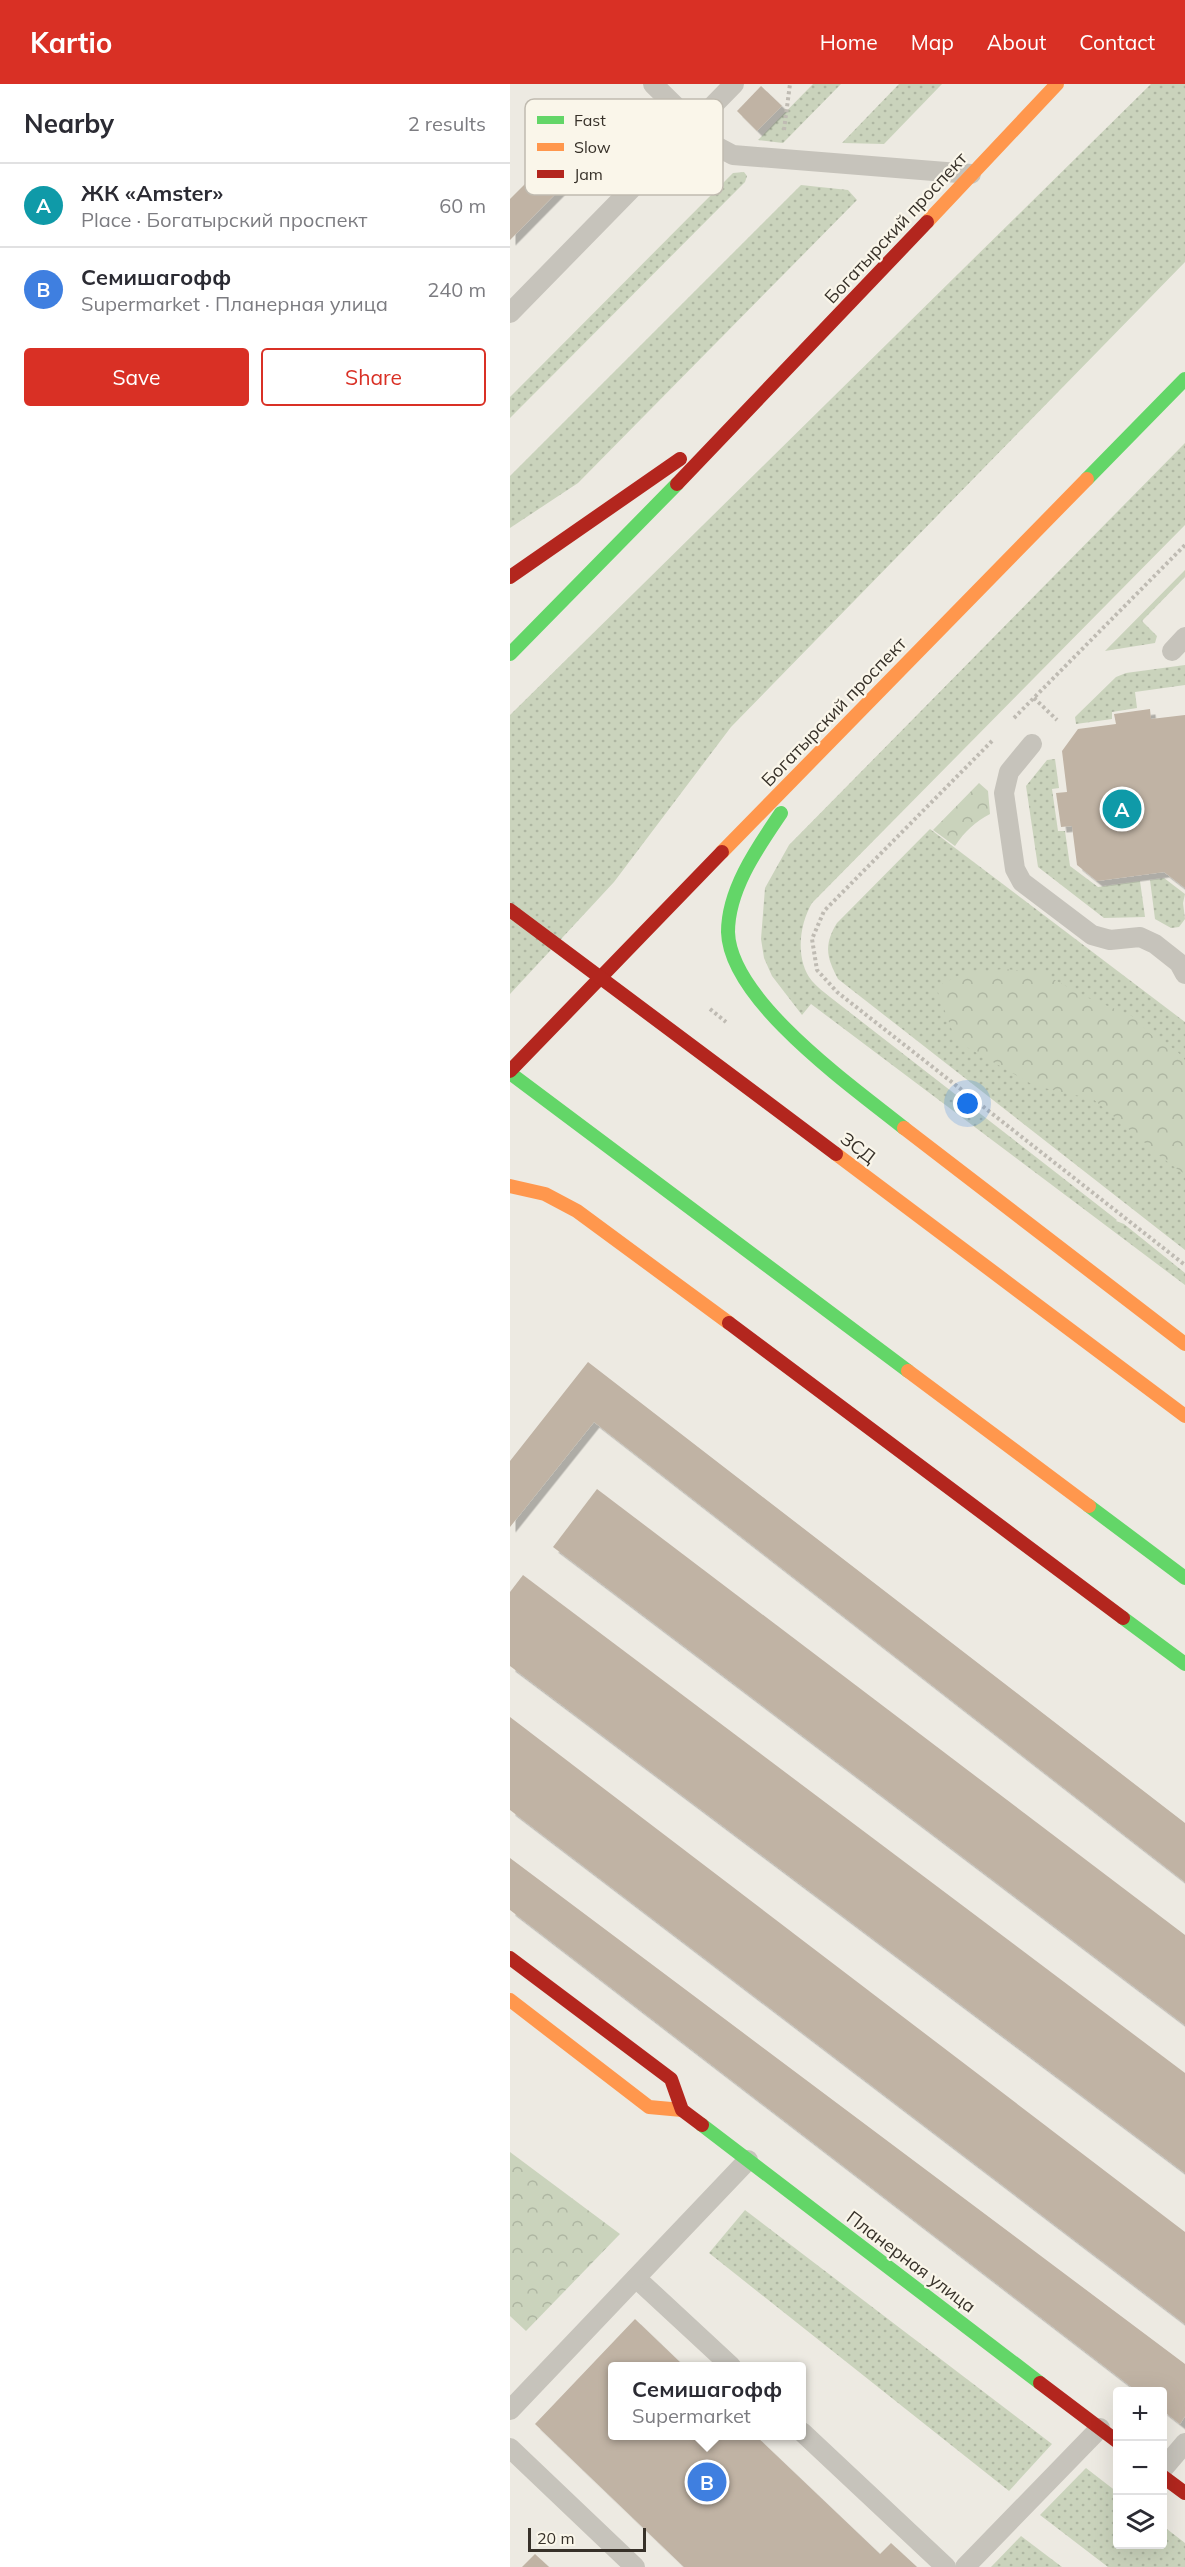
<!DOCTYPE html>
<html lang="en">
<head>
<meta charset="utf-8">
<style>
  :root { --surface:#fff; --page:#f2f2f3; --text:#2b2b33; --muted:#7c7c81; --line:#e1e1e2; --accent:#d93025 }
  body { margin:0; font-family:Mulish,sans-serif; background:var(--page); color:var(--text) }
  .controls { position:absolute; right:18px; bottom:18px; display:grid; overflow:hidden; border-radius:6px; box-shadow:0 6px 24px #0002 }
  .controls button { width:54px; height:54px; display:grid; place-items:center; padding:0; border:0; border-bottom:2px solid var(--line); background:var(--surface); color:var(--text); font:30px sans-serif }
  .scale { position:absolute; left:18px; bottom:15px; width:118px; box-sizing:border-box; padding-left:6px; border:3px solid #373129; border-top:0; font-size:16px; line-height:21px; white-space:nowrap; color:#373129; -webkit-text-stroke:4px #faf6ea; paint-order:stroke }
  .you { position:absolute; left:458px; top:1020px; width:21px; height:21px; margin:-15px; border:4px solid #fff; border-radius:50%; background:#1a73e8; box-shadow:0 0 0 9px #1a73e833 }
  .badge { display:grid; place-items:center; width:39px; height:39px; border-radius:50%; background:var(--accent); color:#fff; font-size:20px; font-weight:700 }
  .pin { position:absolute; translate:-50% -50%; border:3px solid #fff; box-shadow:0 2px 6px #0006 }
  .popup { position:absolute; left:98px; top:2278px; width:198px; height:78px; box-sizing:border-box; display:grid; place-content:center; border-radius:6px; background:var(--surface); filter:drop-shadow(0 2px 4px #0005); font-size:20px; white-space:nowrap; color:var(--muted) }
  .popup b { font-size:22px; color:var(--text) }
  .popup::after { content:''; position:absolute; left:50%; top:100%; margin-left:-12px; border:12px solid transparent; border-top-color:var(--surface) }
  .list { margin:0; padding:0; list-style:none }
  h2 { display:flex; justify-content:space-between; align-items:center; height:78px; margin:0; padding:0 24px; font-size:26px }
  h2 small { font-size:20px; font-weight:400; color:var(--muted) }
  .list li { display:grid; grid-template-columns:39px 1fr auto; gap:18px; align-items:center; box-sizing:border-box; height:84px; padding:0 24px; border-top:2px solid var(--line) }
  .list b { display:block; font-size:22px; white-space:nowrap }
  .list p { margin:0; font-size:20px; white-space:nowrap; color:var(--muted) }
  .list em { font-size:20px; font-style:normal; color:var(--muted) }
  .actions { display:flex; gap:12px; padding:18px 24px }
  .actions a { flex:1; padding:14px 0; border:2px solid var(--accent); border-radius:6px; text-align:center; font-size:21px; color:var(--accent) }
  .actions .main { background:var(--accent); color:#fff }
  .icon { flex:none; width:33px; height:33px; fill:none; stroke:currentColor; stroke-width:2; stroke-linecap:round; stroke-linejoin:round }
  .map { position:relative; flex:none; width:675px; height:2483px; overflow:hidden }
  header { display:flex; align-items:center; gap:36px; box-sizing:border-box; height:84px; padding:0 30px; background:var(--accent); color:#fff }
  header strong { font-size:28px }
  nav { display:flex; gap:33px; margin-inline-start:auto; font-size:21px }
  main { display:flex }
  aside { flex:1; background:var(--surface) }
  .map>svg:first-child { display:block }
  .grass { fill:url(#grass-dots) }
  .forest { fill:url(#forest-crowns) }
  .building { fill:#c0b3a4; filter:url(#shadow) }
  .lines { fill:none; stroke-linecap:round; stroke-linejoin:round }
  .path { stroke:#bfbbb3; stroke-width:4; stroke-dasharray:3 3; stroke-linecap:butt }
  .lane { stroke:#c6c3bb; stroke-width:20 }
  .fast { stroke:#63d668; stroke-width:14 }
  .slow { stroke:#ff974d; stroke-width:14 }
  .jam { stroke:#b3261e; stroke-width:14 }
  .slow-bridge { stroke:#ff974d; stroke-width:14 }
  .jam-bridge { stroke:#b3261e; stroke-width:14 }
  .labels { text-anchor:middle; stroke-width:4.5; stroke-linejoin:round; paint-order:stroke }
  .street-label { font-size:18px; fill:#373129; stroke:#faf6ea }
  .key { fill:#faf6ea; stroke:#c0bbb0; stroke-width:1.5 }
  .key-label { font-size:16px; fill:#373129 }
</style>
</head>
<body>
<header>
<strong>Kartio</strong>
<nav><a>Home</a><a>Map</a><a>About</a><a>Contact</a></nav>
</header>
<main>
<aside>
<h2>Nearby<small>2 results</small></h2>
<ul class="list">
<li><span class="badge" style="background:#0f9aa8">A</span><div><b>ЖК «Amster»</b><p>Place · Богатырский проспект</p></div><em>60 m</em></li>
<li><span class="badge" style="background:#3f7fe0">B</span><div><b>Семишагофф</b><p>Supermarket · Планерная улица</p></div><em>240 m</em></li>
</ul>
<div class="actions"><a class="main">Save</a><a>Share</a></div>
</aside>
<div class="map">
<svg width="675" height="2483" viewBox="0 0 675 2483">
  <defs>
    <pattern id="grass-dots" width="8" height="8" patternUnits="userSpaceOnUse" patternTransform="scale(1.5)"><rect width="8" height="8" fill="#cad3bc"/><path d="M2 2h.1M6 6h.1" fill="none" stroke="#aeb6a2" stroke-width="1.8" stroke-linecap="round"/></pattern>
    <pattern id="forest-crowns" width="20" height="18" patternUnits="userSpaceOnUse" patternTransform="scale(1.5)"><rect width="20" height="18" fill="#cad3bc"/><path d="M2 6a3 3 0 1 1 6 0M12 15a3 3 0 1 1 6 0" fill="none" stroke="#aeb6a2"/></pattern>
    <filter id="shadow"><feDropShadow dx="5.5" dy="5.5" stdDeviation="0" flood-color="#0004"/></filter>
  </defs>
  <rect width="100%" height="100%" fill="#edeae2"/>
  <g class="grass">
    <polygon points="303,0 331,0 273,59 248,56"/>
    <polygon points="389,0 432,0 374,60 332,59"/>
    <polygon points="641,0 675,0 675,178 221,643 104,798 0,910 0,631"/>
    <polygon points="234,88 237,92 235,98 0,334 0,313 223,89"/>
    <polygon points="291,101 338,106 347,116 68,399 0,444 0,392"/>
    <path d="M675 359V441L302 819C289 841 285 876 302 897 307 903 314 908 320 913L607 1136 606 1137 614 1140 675 1189V1201L301 920 292 931 262 892 254 874 251 855 255 804 279 761Z"/>
    <polygon points="675,486 675,493 632,537 647,552 645,559 595,567"/>
    <polygon points="675,581 675,601 625,608 627,624 602,628 602,635 566,640 565,633 606,593 616,589"/>
    <polygon points="545,675 549,704 542,705 548,747 555,747 560,782 588,803 630,797 635,833 594,834 528,783 516,702 537,676"/>
    <path d="M420 745 675 938V1166L328 895C316 873 314 860 327 839Z"/>
    <polygon points="654,794 675,810 673,819 675,835 669,843 661,844 645,835 640,796"/>
    <polygon points="235,2126 542,2360 499,2407 199,2169"/>
    <polygon points="576,2384 607,2408 608,2460 652,2460 653,2442 675,2459 675,2483 598,2483 530,2431"/>
    <polygon points="511,2452 552,2483 481,2483"/>
  </g>
  <g class="forest">
    <path d="M469 699 478 707 480 730C465 738 455 747 445 762L423 746Z"/>
    <polygon points="494,885 530,888 576,913 622,932 646,955 666,966 675,976 675,1090 660,1080 583,1015 525,1002 446,957 426,903 454,889"/>
    <polygon points="0,2068 110,2150 16,2247 0,2232"/>
  </g>
  <g class="building">
    <polygon points="251,2 272,22 247,47 227,27"/>
    <polygon points="36,79 56,99 0,156 0,115"/>
    <polygon points="640,625 641,635 675,631 675,804 654,788 587,797 567,781 562,742 551,743 546,709 557,708 552,667 568,645 606,640 604,630"/>
    <polygon points="78,1278 675,1739 675,1798 84,1338 0,1443 0,1377"/>
    <polygon points="87,1405 675,1851 675,1941 43,1463"/>
    <polygon points="13,1491 675,1989 675,2089 0,1582 0,1508"/>
    <polygon points="0,1633 675,2148 675,2240 0,1726"/>
    <polygon points="0,1774 675,2280 675,2332 670,2340 652,2326 652,2308 628,2308 0,1826"/>
    <polygon points="125,2235 174,2282 103,2282 103,2352 246,2352 370,2470 381,2459 407,2483 174,2483 25,2340"/>
    <polygon points="25,2470 39,2483 12,2483"/>
  </g>
  <g class="lines">
    <g class="path">
      <polyline points="274,46 280,0"/>
      <polyline points="524,614 547,636"/>
      <polyline points="504,634 675,461"/>
      <polyline points="482,657 314,827 302,855 307,886 327,908 675,1181"/>
      <polyline points="200,925 216,938"/>
    </g>
    <g class="lane">
      <polyline points="143,0 206,62 223,71 461,90"/>
      <polyline points="0,229 224,0"/>
      <polyline points="662,567 675,553"/>
      <polyline points="522,660 499,688 494,709 505,785 512,798 582,851 600,856 630,853 645,860 669,879 675,890"/>
      <polyline points="126,2194 221,2282"/>
      <polyline points="0,2326 238,2076"/>
      <polyline points="292,2348 436,2483"/>
      <polyline points="0,2364 125,2483"/>
      <polyline points="652,2386 675,2359"/>
      <polyline points="455,2483 590,2344"/>
    </g>
    <g class="fast">
      <polyline points="577,395 675,295"/>
      <polyline points="0,570 167,400"/>
      <path d="M271 729C248 763 218 805 218 848 220 917 343 1003 394 1044"/>
      <polyline points="0,989 398,1287"/>
      <polyline points="579,1422 675,1494"/>
      <polyline points="613,1534 675,1580"/>
      <polyline points="192,2041 530,2299"/>
    </g>
    <g class="slow">
      <polyline points="417,138 547,0"/>
      <polyline points="212,768 577,395"/>
      <polyline points="394,1044 675,1260"/>
      <polyline points="0,1102 35,1110 67,1127 219,1239"/>
      <polyline points="398,1287 579,1422"/>
      <polyline points="0,1916 139,2023 172,2026"/>
    </g>
    <g class="jam">
      <polyline points="167,400 417,138"/>
      <polyline points="0,493 170,375"/>
      <polyline points="0,987 212,768"/>
      <polyline points="219,1239 613,1534"/>
      <polyline points="0,1874 161,1995 172,2026 192,2041"/>
      <polyline points="530,2299 608,2358"/>
      <polyline points="652,2392 675,2409"/>
    </g>
    <polyline class="slow-bridge" points="326,1070 675,1332"/>
    <polyline class="jam-bridge" points="0,826 326,1070"/>
  </g>
  <g class="labels">
    <g class="street-label">
      <text transform="translate(386 144) rotate(-47)" y="6">Богатырский проспект</text>
      <text transform="translate(324 628) rotate(-46)" y="6">Богатырский проспект</text>
      <text transform="translate(348 1064) rotate(37)" y="6">ЗСД</text>
      <text transform="translate(401 2178) rotate(37)" y="6">Планерная улица</text>
    </g>
  </g>
  <rect x="15" y="15" width="198" height="96" rx="9" class="key"/>
  <rect x="27" y="32" width="27" height="8" fill="#63d668"/>
  <rect x="27" y="59" width="27" height="8" fill="#ff974d"/>
  <rect x="27" y="86" width="27" height="8" fill="#b3261e"/>
  <g class="key-label">
    <text x="64" y="42">Fast</text>
    <text x="64" y="69">Slow</text>
    <text x="64" y="96">Jam</text>
  </g>
</svg>
<div class="controls">
<button>+</button>
<button>−</button>
<button><svg class="icon" aria-label="layers" viewBox="0 0 24 24"><path d="M12 4l9 5-9 5-9-5zM3 14l9 5 9-5"/></svg></button>
</div>
<div class="scale">20 m</div>
<div class="you"></div>
<div class="pin badge" style="left:612px;top:725px;background:#0f9aa8">A</div>
<div class="pin badge" style="left:197px;top:2398px;background:#3f7fe0">B</div>
<div class="popup"><b>Семишагофф</b>Supermarket</div>
</div>
</main>
</body>
</html>
